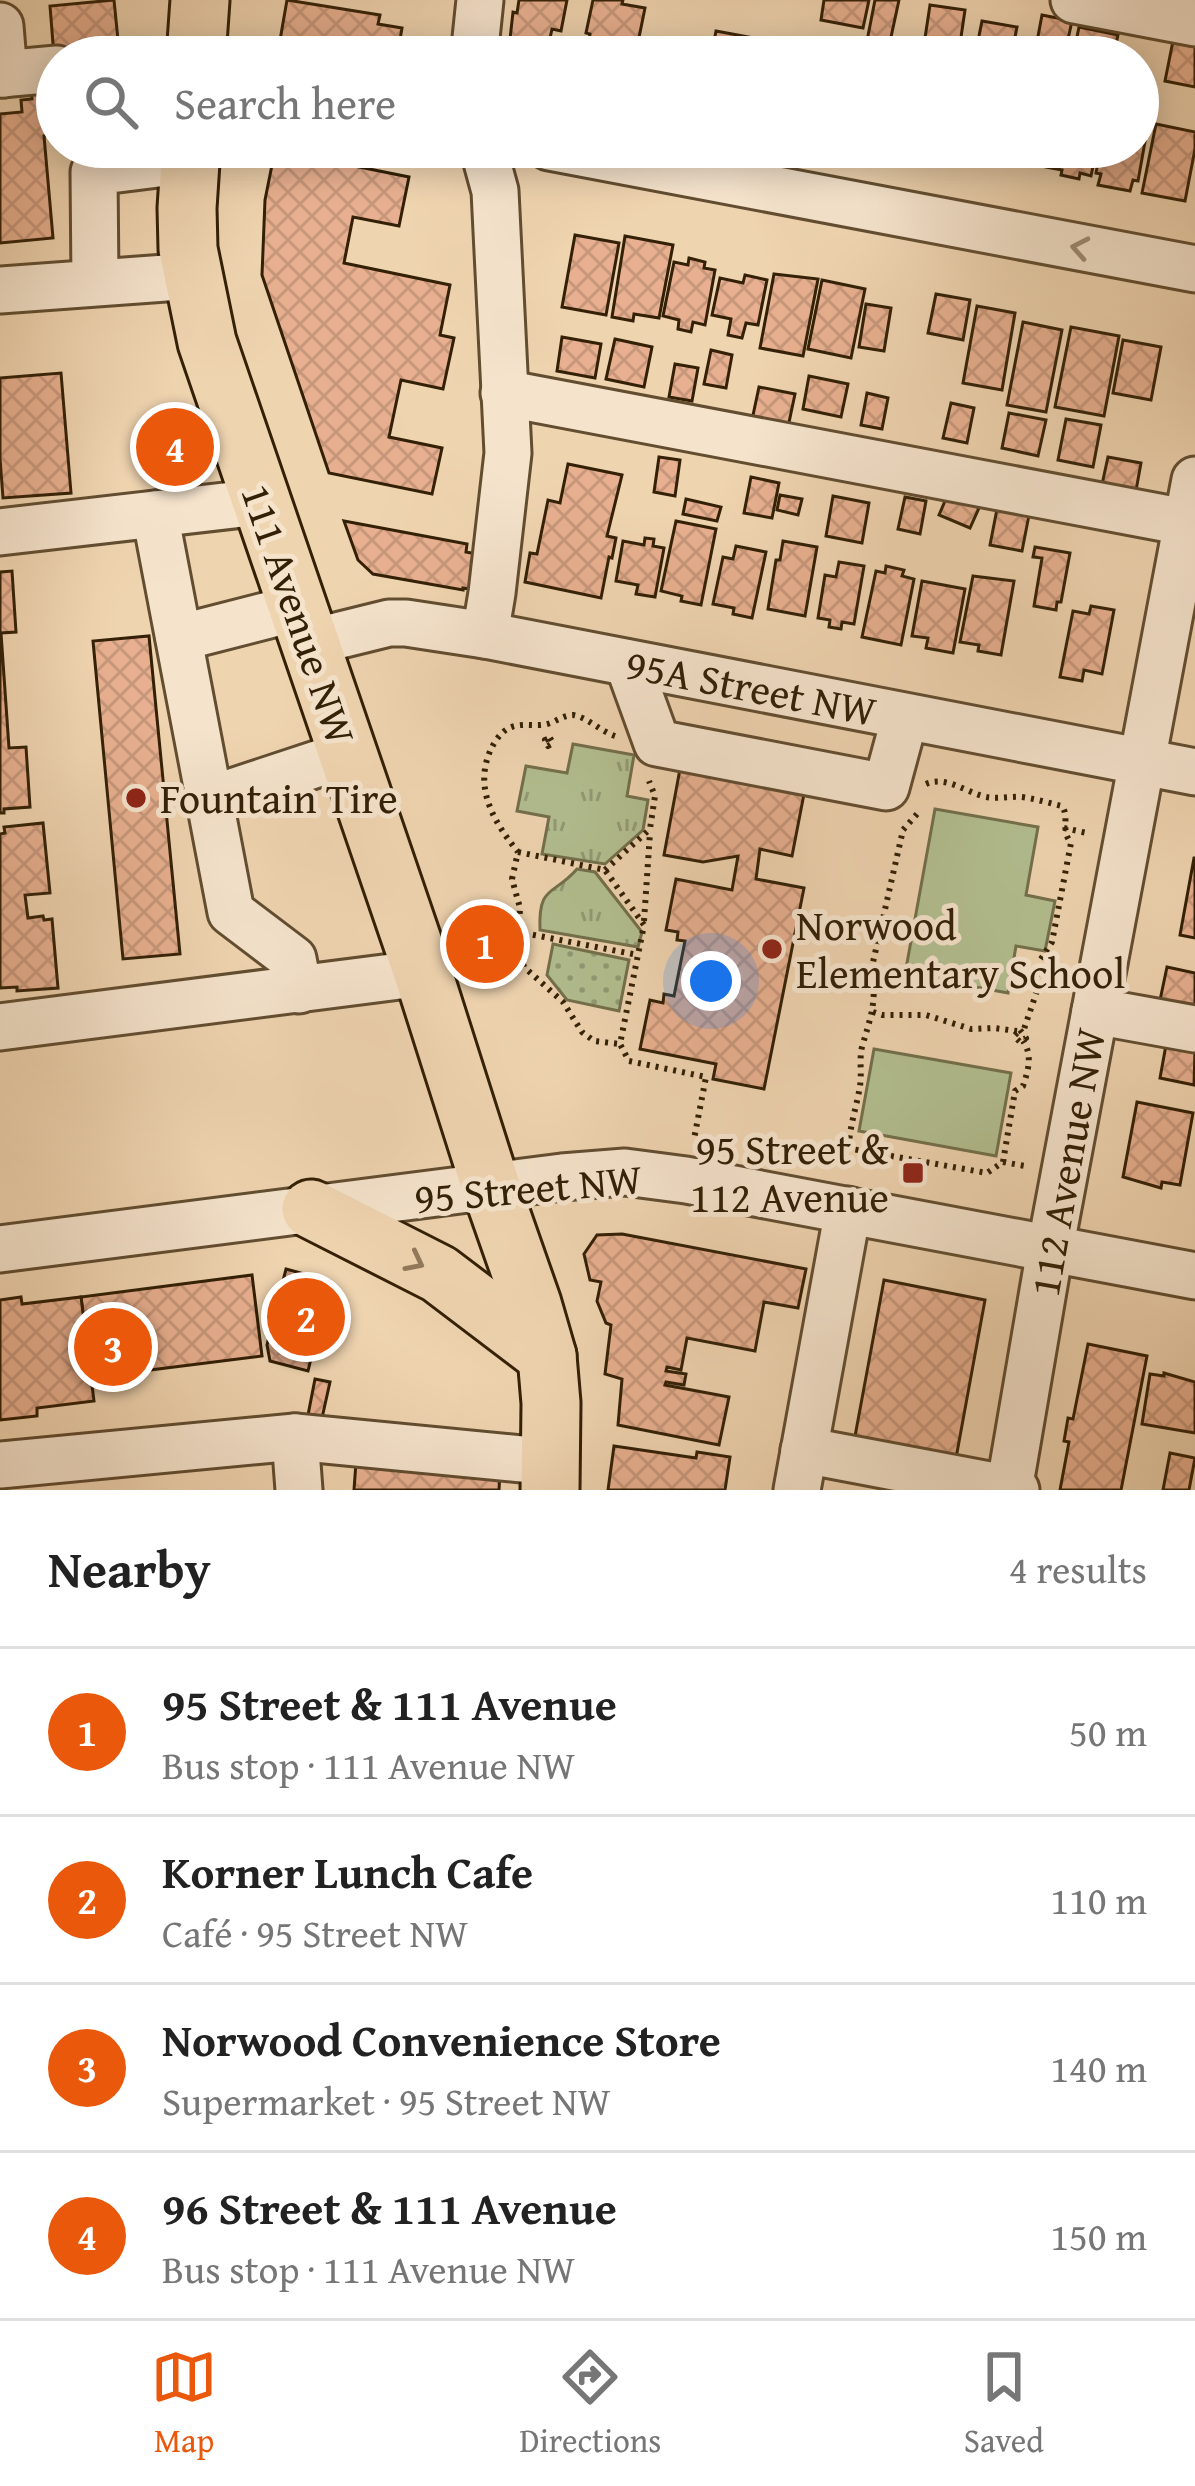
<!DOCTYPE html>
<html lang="en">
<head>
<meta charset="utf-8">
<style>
  :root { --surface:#fff; --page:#f6f6f6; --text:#222; --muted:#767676; --line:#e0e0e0; --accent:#ea580c }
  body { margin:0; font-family:"Gentium Book Plus",serif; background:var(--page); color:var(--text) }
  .you { position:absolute; left:711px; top:981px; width:42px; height:42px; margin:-30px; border:9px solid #fff; border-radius:50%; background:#1a73e8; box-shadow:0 0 0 18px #1a73e833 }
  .badge { display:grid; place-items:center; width:78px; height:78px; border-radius:50%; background:var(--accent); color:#fff; font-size:39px; font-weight:700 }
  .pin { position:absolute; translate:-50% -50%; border:6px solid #fff; box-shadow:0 3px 12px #0006 }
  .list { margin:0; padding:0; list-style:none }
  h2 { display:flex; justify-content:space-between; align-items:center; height:156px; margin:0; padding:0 48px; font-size:51px }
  h2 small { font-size:39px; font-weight:400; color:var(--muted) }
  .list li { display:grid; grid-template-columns:78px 1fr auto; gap:36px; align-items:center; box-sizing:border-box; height:168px; padding:0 48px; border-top:3px solid var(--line) }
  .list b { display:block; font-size:45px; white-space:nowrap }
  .list p { margin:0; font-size:39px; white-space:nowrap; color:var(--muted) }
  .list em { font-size:39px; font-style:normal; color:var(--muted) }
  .icon { flex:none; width:66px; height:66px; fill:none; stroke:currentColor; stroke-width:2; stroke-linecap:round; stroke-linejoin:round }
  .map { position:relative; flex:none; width:1195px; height:1490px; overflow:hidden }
  .search { position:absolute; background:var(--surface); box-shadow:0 6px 30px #0003; left:36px; right:36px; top:36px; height:132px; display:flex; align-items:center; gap:30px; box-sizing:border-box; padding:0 42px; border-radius:66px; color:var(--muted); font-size:45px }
  .sheet { height:828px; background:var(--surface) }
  nav { display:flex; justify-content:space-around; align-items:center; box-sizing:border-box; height:168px; border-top:3px solid var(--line); background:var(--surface); font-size:33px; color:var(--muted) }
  nav a { display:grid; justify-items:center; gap:6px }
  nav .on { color:var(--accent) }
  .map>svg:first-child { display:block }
  .grass { fill:#b2be90; stroke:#726f4b; stroke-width:3 }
  .park { fill:url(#park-tufts); stroke:#726f4b; stroke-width:3 }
  .garden { fill:url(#garden-dots); stroke:#726f4b; stroke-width:3 }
  .building { fill:url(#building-cross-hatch); stroke:#332006; stroke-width:3 }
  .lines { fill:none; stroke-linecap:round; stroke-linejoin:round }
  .minor-casing { stroke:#624d30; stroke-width:51 }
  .major-casing { stroke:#332006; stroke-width:63 }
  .path { stroke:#332006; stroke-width:6; stroke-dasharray:3 6; stroke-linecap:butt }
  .minor { stroke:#f5e3cc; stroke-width:45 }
  .major { stroke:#efd4b0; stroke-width:57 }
  .oneway { stroke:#9e8b73 }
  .oneway2 { stroke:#917a5b }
  .poi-dot { fill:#8f2418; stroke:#f5e3cc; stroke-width:4.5 }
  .labels { text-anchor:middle; stroke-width:10; stroke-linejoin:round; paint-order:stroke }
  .street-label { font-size:42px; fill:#332006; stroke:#f5e3cc }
  .poi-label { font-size:42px; fill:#332006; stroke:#f5e3cc; text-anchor:start }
</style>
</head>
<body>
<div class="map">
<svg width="1195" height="1490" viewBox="0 0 1195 1490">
  <defs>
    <pattern id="park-tufts" width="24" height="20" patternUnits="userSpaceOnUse" patternTransform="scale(3)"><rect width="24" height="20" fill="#b2be90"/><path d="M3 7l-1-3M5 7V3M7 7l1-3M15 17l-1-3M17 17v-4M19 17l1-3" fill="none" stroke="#919a74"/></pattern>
    <pattern id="garden-dots" width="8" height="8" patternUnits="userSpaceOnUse" patternTransform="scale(3)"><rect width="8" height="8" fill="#b2be90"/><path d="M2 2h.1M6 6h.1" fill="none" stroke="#919a74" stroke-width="1.8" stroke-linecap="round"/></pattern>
    <pattern id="building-cross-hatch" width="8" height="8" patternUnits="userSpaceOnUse" patternTransform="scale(3)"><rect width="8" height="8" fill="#e8b090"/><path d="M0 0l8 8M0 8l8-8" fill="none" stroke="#c7977b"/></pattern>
  </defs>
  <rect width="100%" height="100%" fill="#efd4b0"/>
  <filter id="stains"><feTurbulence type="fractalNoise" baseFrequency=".00167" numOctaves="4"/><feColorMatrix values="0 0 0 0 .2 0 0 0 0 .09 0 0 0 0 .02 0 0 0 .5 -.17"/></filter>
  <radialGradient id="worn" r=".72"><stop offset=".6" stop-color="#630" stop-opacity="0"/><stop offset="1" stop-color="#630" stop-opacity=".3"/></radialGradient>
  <g class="grass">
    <polygon points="935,809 1038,827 1026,895 1055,901 1045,951 1016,946 1008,993 905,974"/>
    <polygon points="874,1049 1011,1073 996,1156 859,1131"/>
  </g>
  <g class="park">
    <polygon points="573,744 634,755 627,796 648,800 643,830 605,864 542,854 549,817 517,811 526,766 567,773"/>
    <path d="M577 869 595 872 642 932 638 947 540 930C538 884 554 896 577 869Z"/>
  </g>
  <polygon class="garden" points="553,944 629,960 619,1011 567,1000 547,975"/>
  <g class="building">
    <polygon points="114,0 119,50 54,56 50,6"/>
    <polygon points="287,0 380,15 378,24 402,28 397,57 340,57 279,46"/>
    <polygon points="519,0 567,0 561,31 552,29 546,57 508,57 513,12 517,13"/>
    <polygon points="593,0 623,0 622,4 645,8 635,57 596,57 599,41 589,39 590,34 586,33"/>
    <polygon points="824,0 869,0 863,28 821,20"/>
    <polygon points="875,0 899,0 888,51 866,46"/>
    <polygon points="930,5 965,10 960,44 925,38"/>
    <polygon points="1042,15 1072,21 1065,53 1036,47"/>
    <polygon points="982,21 1017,27 1011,57 975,56"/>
    <polygon points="1079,27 1118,35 1113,57 1073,57"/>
    <polygon points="716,31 759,39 756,57 711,57"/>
    <polygon points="1173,41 1195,45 1195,87 1165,81"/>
    <polygon points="57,86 57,135 44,136 53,238 0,243 0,114 22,112 21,100 32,99 31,88"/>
    <polygon points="1138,123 1148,125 1138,181 1133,180 1130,191 1098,185 1101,174 1096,173 1101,147 1138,147"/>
    <polygon points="1156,124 1195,132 1195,149 1185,201 1142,193"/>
    <polygon points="1005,147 1046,147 1043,166 1003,158"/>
    <polygon points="1050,147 1097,147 1091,176 1080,173 1079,179 1061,175 1062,170 1046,167"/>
    <polygon points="275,150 409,177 399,226 353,217 344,263 450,285 440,335 454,338 443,389 401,380 389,437 442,448 432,494 329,473 262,275 265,200"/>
    <polygon points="575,235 619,243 606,315 562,307"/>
    <polygon points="625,236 673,245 659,318 634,314 633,321 612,317"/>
    <polygon points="689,258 705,262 704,268 715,270 705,325 693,322 691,332 678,329 679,320 663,316 674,262 688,265"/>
    <polygon points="774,274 818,279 803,356 760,348"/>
    <polygon points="745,275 767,280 758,325 746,323 742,338 728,335 731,319 712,315 720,278 743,283"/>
    <polygon points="822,280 865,289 851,358 808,349"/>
    <polygon points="936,294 970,300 963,340 928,333"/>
    <polygon points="866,304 891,308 884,351 859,347"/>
    <polygon points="977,306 1015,313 1002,390 963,383"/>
    <polygon points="1023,322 1062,330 1046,412 1007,405"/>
    <polygon points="1071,327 1119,336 1104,416 1055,407"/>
    <polygon points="562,337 601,344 595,378 557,371"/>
    <polygon points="615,339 652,347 644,387 606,379"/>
    <polygon points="1123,340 1161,347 1151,400 1113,393"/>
    <polygon points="711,350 732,355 726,388 704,384"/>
    <polygon points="675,364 698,368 692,401 669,397"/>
    <polygon points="61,373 71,493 3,498 0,458 0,378"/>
    <polygon points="809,376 848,384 841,417 803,409"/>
    <polygon points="759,387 795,394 788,427 752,420"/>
    <polygon points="867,393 888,398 882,429 861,425"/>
    <polygon points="951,403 974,408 967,443 943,438"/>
    <polygon points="1009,413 1046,420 1038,456 1002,448"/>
    <polygon points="1066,419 1101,425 1093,467 1058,460"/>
    <polygon points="659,457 680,460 675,496 654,492"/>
    <polygon points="1108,457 1141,463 1135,496 1101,489"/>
    <polygon points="568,464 622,475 607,536 616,538 612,558 609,557 601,598 525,582 530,553 537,554 548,500 560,503"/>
    <polygon points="751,477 779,483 772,518 744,513"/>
    <polygon points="948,494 979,508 970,528 939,515"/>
    <polygon points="780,495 802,499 798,515 777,510"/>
    <polygon points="833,496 869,503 862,543 826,536"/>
    <polygon points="905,497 926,501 920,534 898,529"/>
    <polygon points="686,499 721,507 717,521 683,514"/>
    <polygon points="998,504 1030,510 1022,551 990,545"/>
    <polygon points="344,521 467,544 466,552 482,555 475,590 463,588 463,590 373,574 358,560"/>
    <polygon points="676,521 716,529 701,605 681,601 682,596 661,591"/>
    <polygon points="645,538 654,539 653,546 664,548 655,597 636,594 638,585 616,581 623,541 644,545"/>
    <polygon points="783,541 817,547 805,616 768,609 776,560 780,560"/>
    <polygon points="736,546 766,552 752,618 733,614 734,608 713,604 723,557 733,559"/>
    <polygon points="1035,547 1070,553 1061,602 1057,602 1056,610 1034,606 1042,558 1033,557"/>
    <polygon points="839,562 864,566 854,624 842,622 841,629 829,627 830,620 818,618 825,575 836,577"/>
    <polygon points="886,566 904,570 902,576 914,579 901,645 862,637 876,571 885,573"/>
    <polygon points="12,571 16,632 1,633 9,748 26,747 30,807 4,809 4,813 0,813 0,572"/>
    <polygon points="973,576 1014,581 1001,655 978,651 979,645 960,642"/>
    <polygon points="922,581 965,589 953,653 926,648 928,638 912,636"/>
    <polygon points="1091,606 1114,610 1102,674 1084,670 1082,681 1060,677 1073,611 1089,614"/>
    <polygon points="149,636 180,954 123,959 93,641"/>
    <polygon points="680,769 804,794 792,856 760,849 756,879 804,888 764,1089 713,1079 716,1064 640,1049 650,1000 663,1003 664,994 674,996 685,941 677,940 678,932 666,930 676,879 732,890 738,856 703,862 664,855"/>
    <polygon points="43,823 50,893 25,895 28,918 43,916 44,920 52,919 58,988 17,991 17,987 0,988 0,834 5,833 4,827"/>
    <polygon points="1194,858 1195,858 1195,938 1180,935"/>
    <polygon points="1167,967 1195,973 1195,1012 1159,1005"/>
    <polygon points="1166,1045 1195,1051 1194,1085 1160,1078"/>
    <polygon points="1137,1102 1193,1113 1180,1185 1162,1182 1161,1188 1123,1177"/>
    <polygon points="622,1234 806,1269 798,1308 764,1302 755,1351 687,1338 681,1370 667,1367 666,1371 686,1374 684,1385 666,1382 665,1385 729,1397 719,1445 618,1425 622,1379 605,1374 611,1325 606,1323 597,1301 601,1282 590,1280 584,1254 597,1235"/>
    <polygon points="286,1269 330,1281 308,1371 270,1361 267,1345"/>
    <polygon points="252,1275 262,1356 118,1374 116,1351 88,1354 81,1297"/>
    <polygon points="884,1280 985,1300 954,1469 853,1447"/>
    <polygon points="21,1297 22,1304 81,1297 94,1401 37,1408 37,1416 0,1420 0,1300"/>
    <polygon points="1088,1344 1147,1356 1121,1490 1060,1490 1069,1442 1064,1441 1068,1418 1073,1419"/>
    <polygon points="1164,1373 1195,1382 1195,1433 1142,1424 1150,1374 1164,1376"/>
    <polygon points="315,1379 330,1382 322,1418 308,1415"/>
    <polygon points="614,1446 696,1458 697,1452 730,1457 725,1490 608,1490"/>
    <polygon points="1170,1453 1195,1458 1189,1490 1163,1490"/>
    <polygon points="356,1462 500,1471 499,1490 354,1490"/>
  </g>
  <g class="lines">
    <g class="minor-casing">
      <g id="minor">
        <polyline points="1074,0 1195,23"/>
        <polyline points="0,26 4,74"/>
        <polyline points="474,57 480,0"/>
        <polyline points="0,74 57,69"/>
        <polyline points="483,147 495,191 508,453 492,593 485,635"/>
        <polyline points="549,147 1195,269"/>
        <polyline points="95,282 94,172 190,160"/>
        <polyline points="0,290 193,276"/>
        <polyline points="504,393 1195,524"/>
        <polyline points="155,514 231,912 293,959 299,990"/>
        <polyline points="0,532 260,502"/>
        <polyline points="179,638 296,608"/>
        <polyline points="308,643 389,623 406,623 485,635 1195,772"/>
        <polyline points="628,663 657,743 886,787 905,717"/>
        <polyline points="211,799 347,754"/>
        <polyline points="1095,1011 1195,1029"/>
        <polyline points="0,1027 423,973"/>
        <polyline points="0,1249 562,1177 625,1172 686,1180 1195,1276"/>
        <polyline points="295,1437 299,1490"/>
        <polyline points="804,1450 1016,1490"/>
        <polyline points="0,1465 295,1437 552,1462"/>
        <polyline points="797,1490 848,1210"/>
        <polyline points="1009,1490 1050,1250 1195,480"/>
      </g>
    </g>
    <g class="major-casing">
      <g id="major">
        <polyline points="196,57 200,0"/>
        <polyline points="191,147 187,208 188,249 207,342 423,973 491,1187 532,1304 547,1356 551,1403 550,1490"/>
        <polyline points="311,1209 439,1274 547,1356"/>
      </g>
    </g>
    <g class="path">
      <path d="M615 736C600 731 587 717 573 715 563 715 556 722 547 724 535 727 522 722 509 728 501 732 495 741 491 749 473 788 494 822 518 852L512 879 520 908 518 946 524 967 563 1002 582 1032 594 1041 620 1044"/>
      <polygon points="550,738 553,743 548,746 545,740"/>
      <path d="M926 784C945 776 963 790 982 796 996 800 1008 796 1022 797 1036 799 1049 803 1062 806 1070 818 1060 829 1071 843L1052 942 1039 962 1038 988 1023 1032"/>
      <path d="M917 814 903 830 871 971C878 1000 870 1019 862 1047 859 1059 862 1073 860 1086 857 1105 850 1125 849 1144L852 1149 987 1173 1003 1162 1015 1091 1023 1086C1028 1071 1033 1055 1023 1041"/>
      <polyline points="1064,828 1087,833"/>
      <polyline points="518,852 605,870 644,925 620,1044 629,1061 706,1077 694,1139"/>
      <polyline points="605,870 650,829 655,796 649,781"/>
      <polyline points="644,921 650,833"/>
      <polyline points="471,927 482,925 638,955"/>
      <polyline points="873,1012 882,1015 926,1015 971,1029 994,1028 1017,1031"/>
      <polygon points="1020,1030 1026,1038 1020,1042 1014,1036"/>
      <polyline points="1003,1162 1025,1166"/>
    </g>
    <use href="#minor" class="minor"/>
    <use href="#major" class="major"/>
  </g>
  <defs><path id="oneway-chevron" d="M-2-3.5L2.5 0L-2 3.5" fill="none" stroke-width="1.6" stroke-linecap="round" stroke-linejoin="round" transform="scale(3)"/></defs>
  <use class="oneway" href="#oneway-chevron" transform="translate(1080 248) rotate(-169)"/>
  <use class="oneway2" href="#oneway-chevron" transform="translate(415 1262) rotate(27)"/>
  <g class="poi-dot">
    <circle cx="136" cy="798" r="12"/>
    <circle cx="772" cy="949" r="12"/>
    <rect x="901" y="1161" width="24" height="24" rx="6"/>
  </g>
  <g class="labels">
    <g class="street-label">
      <text transform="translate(299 614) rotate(71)" y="15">111 Avenue NW</text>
      <text transform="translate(751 687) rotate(11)" y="15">95A Street NW</text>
      <text transform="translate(1067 1162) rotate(-80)" y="15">112 Avenue NW</text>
      <text transform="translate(528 1188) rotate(-5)" y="15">95 Street NW</text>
    </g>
    <g class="poi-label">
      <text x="160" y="813">Fountain Tire</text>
      <text x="796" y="940">Norwood<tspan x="796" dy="48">Elementary School</tspan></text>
      <text x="889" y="1164" text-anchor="end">95 Street &amp;<tspan x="889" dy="48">112 Avenue</tspan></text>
    </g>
  </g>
  <rect width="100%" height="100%" filter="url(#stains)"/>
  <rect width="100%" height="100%" fill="url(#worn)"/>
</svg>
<div class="you"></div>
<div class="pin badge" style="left:485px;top:944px">1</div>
<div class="pin badge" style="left:306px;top:1317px">2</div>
<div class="pin badge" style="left:113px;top:1347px">3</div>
<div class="pin badge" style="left:175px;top:447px">4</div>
<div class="search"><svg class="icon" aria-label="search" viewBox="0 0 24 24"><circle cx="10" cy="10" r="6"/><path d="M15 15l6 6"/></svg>Search here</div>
</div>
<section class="sheet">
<h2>Nearby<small>4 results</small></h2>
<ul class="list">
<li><span class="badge">1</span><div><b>95 Street &amp; 111 Avenue</b><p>Bus stop · 111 Avenue NW</p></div><em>50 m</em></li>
<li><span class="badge">2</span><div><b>Korner Lunch Cafe</b><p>Café · 95 Street NW</p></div><em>110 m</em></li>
<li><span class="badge">3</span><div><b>Norwood Convenience Store</b><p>Supermarket · 95 Street NW</p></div><em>140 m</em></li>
<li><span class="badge">4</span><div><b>96 Street &amp; 111 Avenue</b><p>Bus stop · 111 Avenue NW</p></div><em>150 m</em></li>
</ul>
</section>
<nav>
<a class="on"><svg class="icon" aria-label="map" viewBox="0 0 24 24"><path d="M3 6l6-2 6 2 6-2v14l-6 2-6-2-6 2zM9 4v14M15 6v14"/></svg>Map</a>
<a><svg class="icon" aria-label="directions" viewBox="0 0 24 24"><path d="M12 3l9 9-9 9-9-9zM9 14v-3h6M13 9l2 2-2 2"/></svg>Directions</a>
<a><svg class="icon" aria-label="saved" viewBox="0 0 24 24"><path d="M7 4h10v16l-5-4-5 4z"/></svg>Saved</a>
</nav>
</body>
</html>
